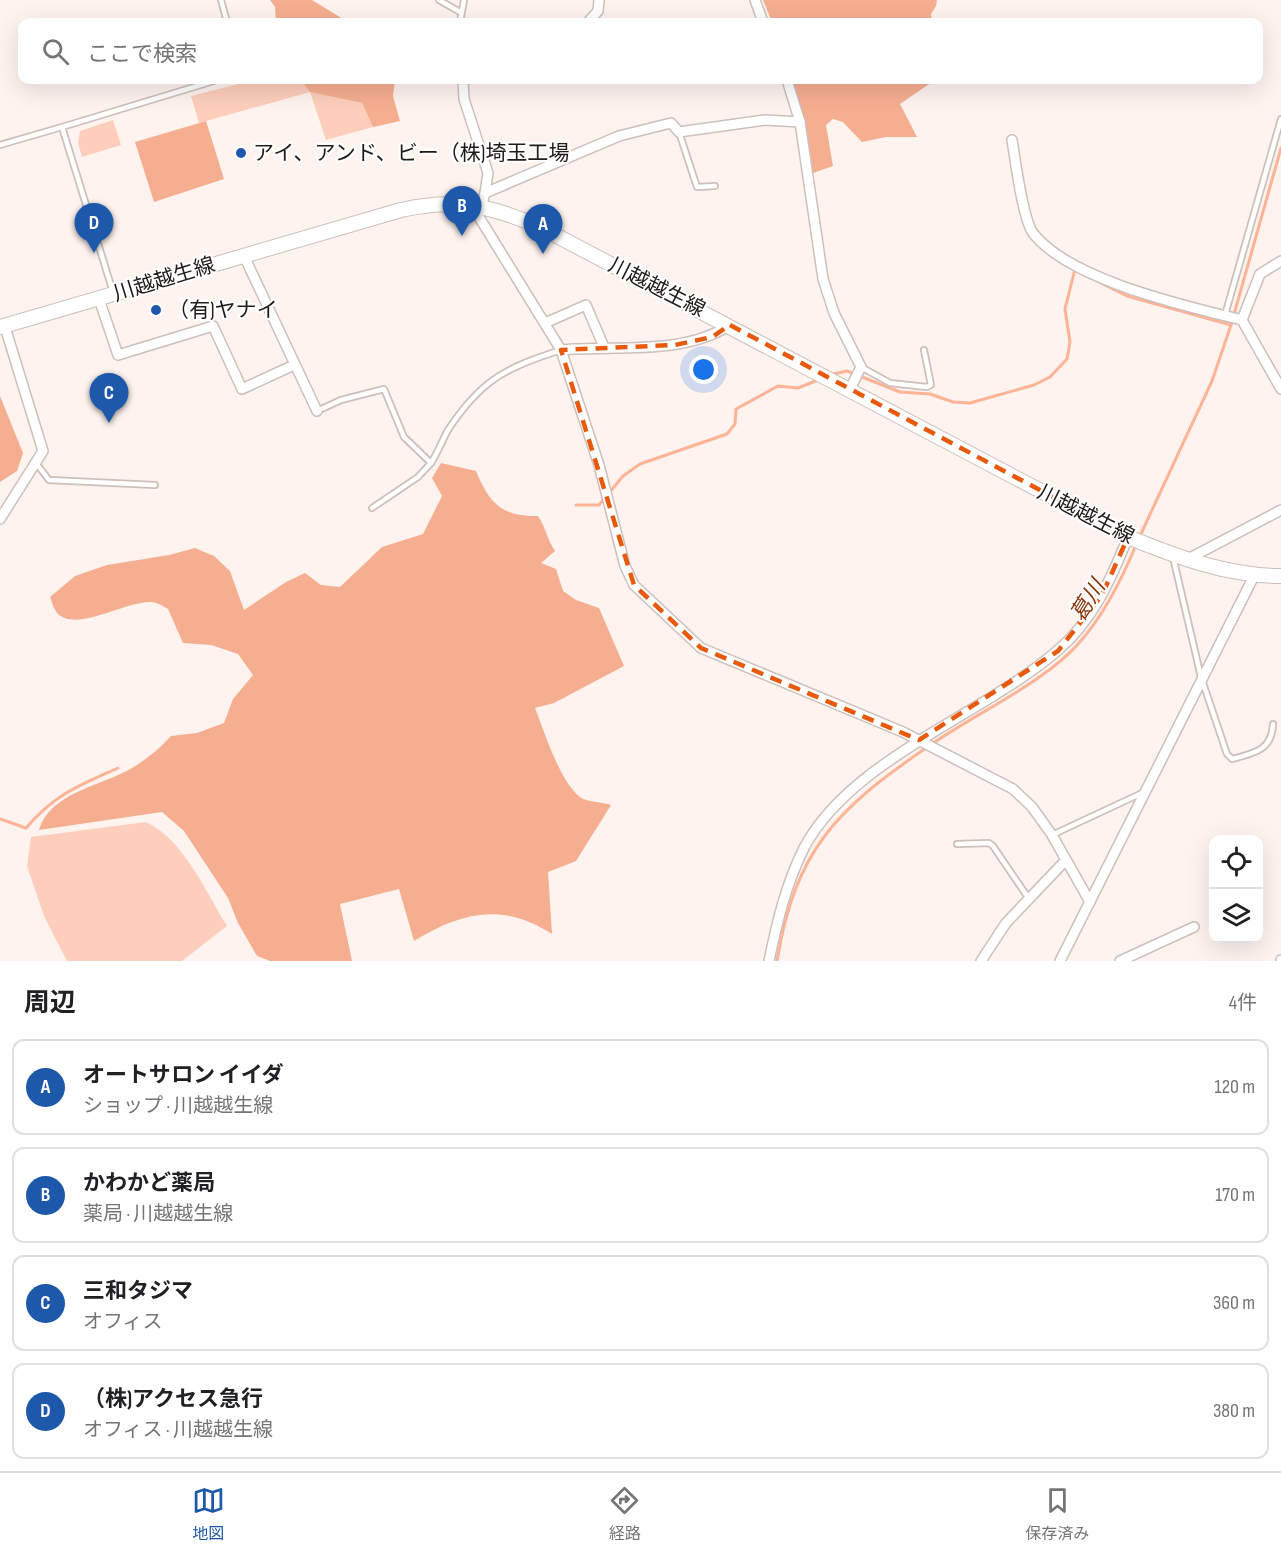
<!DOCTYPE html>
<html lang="ja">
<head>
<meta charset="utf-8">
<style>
  :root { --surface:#fff; --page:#f6f6f6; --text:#202124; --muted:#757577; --line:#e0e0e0; --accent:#1e58aa }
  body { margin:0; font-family:"Sofia Sans Condensed","Noto Sans JP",sans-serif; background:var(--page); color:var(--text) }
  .controls { position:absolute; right:18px; bottom:18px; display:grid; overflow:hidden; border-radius:12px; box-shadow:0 6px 24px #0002 }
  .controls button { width:54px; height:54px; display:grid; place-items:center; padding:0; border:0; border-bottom:2px solid var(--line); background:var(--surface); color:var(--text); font:30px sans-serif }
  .you { position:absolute; left:704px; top:370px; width:21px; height:21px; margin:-15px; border:4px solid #fff; border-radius:50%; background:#1a73e8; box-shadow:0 0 0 9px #1a73e833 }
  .badge { display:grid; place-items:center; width:39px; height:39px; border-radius:50%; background:var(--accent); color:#fff; font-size:20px; font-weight:700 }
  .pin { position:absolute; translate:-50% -50px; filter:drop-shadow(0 2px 3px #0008) }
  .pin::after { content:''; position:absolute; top:32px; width:21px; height:18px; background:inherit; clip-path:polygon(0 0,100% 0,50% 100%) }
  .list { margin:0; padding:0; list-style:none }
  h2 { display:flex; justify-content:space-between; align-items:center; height:78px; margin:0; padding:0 24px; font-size:26px }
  h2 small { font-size:20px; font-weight:400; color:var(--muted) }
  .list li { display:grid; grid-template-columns:39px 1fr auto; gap:18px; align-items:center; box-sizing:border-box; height:96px; margin:0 12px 12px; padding:0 12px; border:2px solid var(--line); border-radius:12px }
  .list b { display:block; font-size:22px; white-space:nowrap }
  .list p { margin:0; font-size:20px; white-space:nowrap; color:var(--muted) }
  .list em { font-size:20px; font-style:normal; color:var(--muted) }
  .icon { flex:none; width:33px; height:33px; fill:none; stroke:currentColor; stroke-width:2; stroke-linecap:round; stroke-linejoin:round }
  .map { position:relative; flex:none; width:1281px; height:961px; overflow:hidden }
  .search { position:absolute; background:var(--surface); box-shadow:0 6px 24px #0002; left:18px; right:18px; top:18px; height:66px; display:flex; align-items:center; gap:15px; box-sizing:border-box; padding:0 21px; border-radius:12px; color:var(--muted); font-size:22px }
  .sheet { height:510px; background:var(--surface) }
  nav { display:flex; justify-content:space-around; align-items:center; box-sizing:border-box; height:84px; border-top:2px solid var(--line); background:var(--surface); font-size:16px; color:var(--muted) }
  nav a { display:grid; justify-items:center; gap:3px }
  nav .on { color:var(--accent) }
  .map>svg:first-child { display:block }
  .green { fill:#fdcebb }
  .forest { fill:#f6ae90 }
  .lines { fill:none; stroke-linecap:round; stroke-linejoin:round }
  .stream { stroke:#fdb496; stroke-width:3 }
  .service-casing { stroke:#cdc0ba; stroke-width:8 }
  .minor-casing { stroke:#cdc0ba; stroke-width:12 }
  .secondary-casing { stroke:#cdc0ba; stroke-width:16 }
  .service { stroke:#fff; stroke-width:4.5 }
  .minor { stroke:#fff; stroke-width:9 }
  .secondary { stroke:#fff; stroke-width:14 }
  .marked { fill:none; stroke:#e8590c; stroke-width:4.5; stroke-dasharray:12 8; stroke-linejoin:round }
  .poi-dot { fill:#1e58aa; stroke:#fff; stroke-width:2 }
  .labels { text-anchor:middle; stroke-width:4.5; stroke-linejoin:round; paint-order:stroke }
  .poi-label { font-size:21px; fill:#201b19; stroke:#fff; text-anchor:start }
  .street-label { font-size:21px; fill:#201b19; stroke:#fff }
  .water-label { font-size:22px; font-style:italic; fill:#873405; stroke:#fff }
</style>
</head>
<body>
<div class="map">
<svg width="1281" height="961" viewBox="0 0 1281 961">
  <rect width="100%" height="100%" fill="#fef3ef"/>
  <g class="green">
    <polygon points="254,80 301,80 311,92 362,103 373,127 326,140 310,92 199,123 191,96"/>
    <polygon points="113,120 121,145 82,157 78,143 80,131"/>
    <path d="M146 822C183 839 206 892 227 926L182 961H67L44 916 27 866 31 837Z"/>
  </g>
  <g class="forest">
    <polygon points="270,0 312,0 348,22 276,22 275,7"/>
    <polygon points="763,0 937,0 936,6 931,14 932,22 772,22"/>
    <polygon points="301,80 395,80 393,96 400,121 373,127 362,103 310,92"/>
    <polygon points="791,80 935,80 900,104 917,137 886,137 862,142 843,122 833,119 826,125 833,166 813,173 804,120"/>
    <polygon points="206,121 224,179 154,202 135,142"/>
    <polygon points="0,396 23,453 17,471 0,482"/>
    <path d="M441 463 476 471C489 503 502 517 538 516 546 528 547 539 555 551L541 563 556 569 563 591 576 600 599 608 624 666 554 703 535 708C545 733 559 780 580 797 586 802 603 802 611 805L576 861 548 872 552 934C503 902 461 912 414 941L399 889 340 904 352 961H270L257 956 238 923 228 898 184 831 162 812 39 830C50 792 102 786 132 768 147 759 159 749 171 736L197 733 224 723 233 699 253 675 238 654 211 645 183 643 168 609C163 606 157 602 151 602 126 601 77 632 58 614 54 610 52 602 50 597L75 576 107 565 169 555 195 548 214 556 230 571 244 610 286 582 305 573 321 585 340 587 382 547 423 534 442 496 432 478Z"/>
  </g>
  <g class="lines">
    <g class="stream">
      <polyline points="1099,282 1127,296 1231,325"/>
      <polyline points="829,375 847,371 900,392 930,394 953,402 970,403 1034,385 1050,377 1067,359 1070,342 1065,309 1075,269 1077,270"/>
      <polyline points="576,505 599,505 623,476 640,464 727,434 735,424 736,409 778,386 798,388 818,380"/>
      <polyline points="1139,538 1212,381 1231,325 1281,148"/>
      <path d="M932 744C976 713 1044 683 1079 643 1104 615 1122 579 1136 545"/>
      <path d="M0 819 26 828C55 794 78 786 118 768"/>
      <path d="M777 961C795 850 837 809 926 748"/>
    </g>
    <g class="service-casing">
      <g id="service">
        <polyline points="221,0 227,22"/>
        <polyline points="439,0 460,12"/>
        <polyline points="460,22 464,0"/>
        <polyline points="679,132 697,187 715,186"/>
        <polyline points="0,145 62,127"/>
        <polyline points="113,292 62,127 217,80"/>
        <polyline points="1225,315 1281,119"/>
        <polyline points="861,367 890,383 927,387 931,385 924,350"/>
        <path d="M317 411 341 400 384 389 404 437 431 463C438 452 442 441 448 430 481 380 505 368 561 350"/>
        <polyline points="36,463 49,480 155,485"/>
        <polyline points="372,508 418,477 431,463"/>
        <path d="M1173 557 1201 677 1227 754 1232 759C1255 753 1272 750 1273 724"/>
        <polyline points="1052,835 1142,793"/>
        <polyline points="957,844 989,843 993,846 1029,899"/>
      </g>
    </g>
    <g class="minor-casing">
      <g id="minor">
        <polyline points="755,0 763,22"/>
        <polyline points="588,22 598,11 599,0"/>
        <polyline points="463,80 464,99 488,173 485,193"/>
        <polyline points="787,80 800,122 823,279 834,313 861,367 850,389"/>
        <path d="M1012 140C1015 159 1023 220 1033 233 1069 280 1186 306 1242 320L1281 389"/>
        <polyline points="471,204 561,350 599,465 625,566 634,585 701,648 903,732 1013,789 1032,807 1052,835 1090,902"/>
        <polyline points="482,205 485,193 619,136 671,123 679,132 765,120 800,122"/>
        <polyline points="244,256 317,411"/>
        <polyline points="99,299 118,355 213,326 242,389 294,365"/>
        <polyline points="1242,320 1260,274 1281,261"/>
        <polyline points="545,323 586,305 604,347"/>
        <path d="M561 350C616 345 682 356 730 325"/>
        <polyline points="0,519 43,451 5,327"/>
        <polyline points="1188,559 1281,510"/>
        <path d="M769 961C777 922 786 884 804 848 851 759 983 715 1057 651 1093 621 1111 579 1128 537"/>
        <polyline points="981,961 1006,923 1066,860"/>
        <polyline points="1060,961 1254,576"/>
        <polyline points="1120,961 1194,927"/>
        <polyline points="1281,961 1281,960"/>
      </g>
    </g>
    <g class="secondary-casing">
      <path id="secondary" d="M0 327 401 210C455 198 490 205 540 227L1128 537C1177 557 1228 576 1281 576"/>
    </g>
    <use href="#service" class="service"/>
    <use href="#minor" class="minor"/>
    <use href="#secondary" class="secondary"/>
  </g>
  <path class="marked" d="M730 325 1128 537 1102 595 1058 651 919 740 701 648 634 585 561 350 675 345 712 337Z"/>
  <g class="poi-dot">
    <circle cx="241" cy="153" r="6"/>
    <circle cx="156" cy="310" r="6"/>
  </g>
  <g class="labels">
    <g class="poi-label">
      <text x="253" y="160">アイ、アンド、ビー（株)埼玉工場</text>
      <text x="168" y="317">（有)ヤナイ</text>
    </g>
    <g class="street-label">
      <text transform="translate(164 279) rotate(-17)" y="7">川越越生線</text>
      <text transform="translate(657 287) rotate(27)" y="7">川越越生線</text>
      <text transform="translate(1086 514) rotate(27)" y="7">川越越生線</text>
    </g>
    <g class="water-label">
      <text transform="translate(1087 600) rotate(-58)" y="8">葛川</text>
    </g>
  </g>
</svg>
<div class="controls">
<button><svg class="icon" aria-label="locate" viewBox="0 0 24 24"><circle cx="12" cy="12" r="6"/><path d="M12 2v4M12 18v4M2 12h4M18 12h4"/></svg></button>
<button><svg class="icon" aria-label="layers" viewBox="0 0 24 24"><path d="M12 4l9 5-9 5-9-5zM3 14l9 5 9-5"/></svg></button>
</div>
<div class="you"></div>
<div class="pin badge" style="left:543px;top:254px">A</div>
<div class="pin badge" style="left:462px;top:236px">B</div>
<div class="pin badge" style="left:109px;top:423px">C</div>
<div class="pin badge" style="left:94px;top:253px">D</div>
<div class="search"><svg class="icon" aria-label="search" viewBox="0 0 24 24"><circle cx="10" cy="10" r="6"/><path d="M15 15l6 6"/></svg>ここで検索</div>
</div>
<section class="sheet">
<h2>周辺<small>4件</small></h2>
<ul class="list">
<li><span class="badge">A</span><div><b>オートサロン イイダ</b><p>ショップ · 川越越生線</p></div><em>120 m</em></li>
<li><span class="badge">B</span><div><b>かわかど薬局</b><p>薬局 · 川越越生線</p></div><em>170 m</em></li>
<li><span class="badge">C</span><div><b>三和タジマ</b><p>オフィス</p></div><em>360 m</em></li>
<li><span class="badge">D</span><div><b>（株)アクセス急行</b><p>オフィス · 川越越生線</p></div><em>380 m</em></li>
</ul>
</section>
<nav>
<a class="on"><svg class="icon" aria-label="map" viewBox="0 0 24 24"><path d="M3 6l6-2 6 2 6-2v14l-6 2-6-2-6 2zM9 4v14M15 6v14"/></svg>地図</a>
<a><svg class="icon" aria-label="directions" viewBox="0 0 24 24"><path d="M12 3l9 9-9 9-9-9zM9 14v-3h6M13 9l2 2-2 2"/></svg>経路</a>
<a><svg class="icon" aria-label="saved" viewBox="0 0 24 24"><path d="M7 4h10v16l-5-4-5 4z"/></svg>保存済み</a>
</nav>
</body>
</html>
